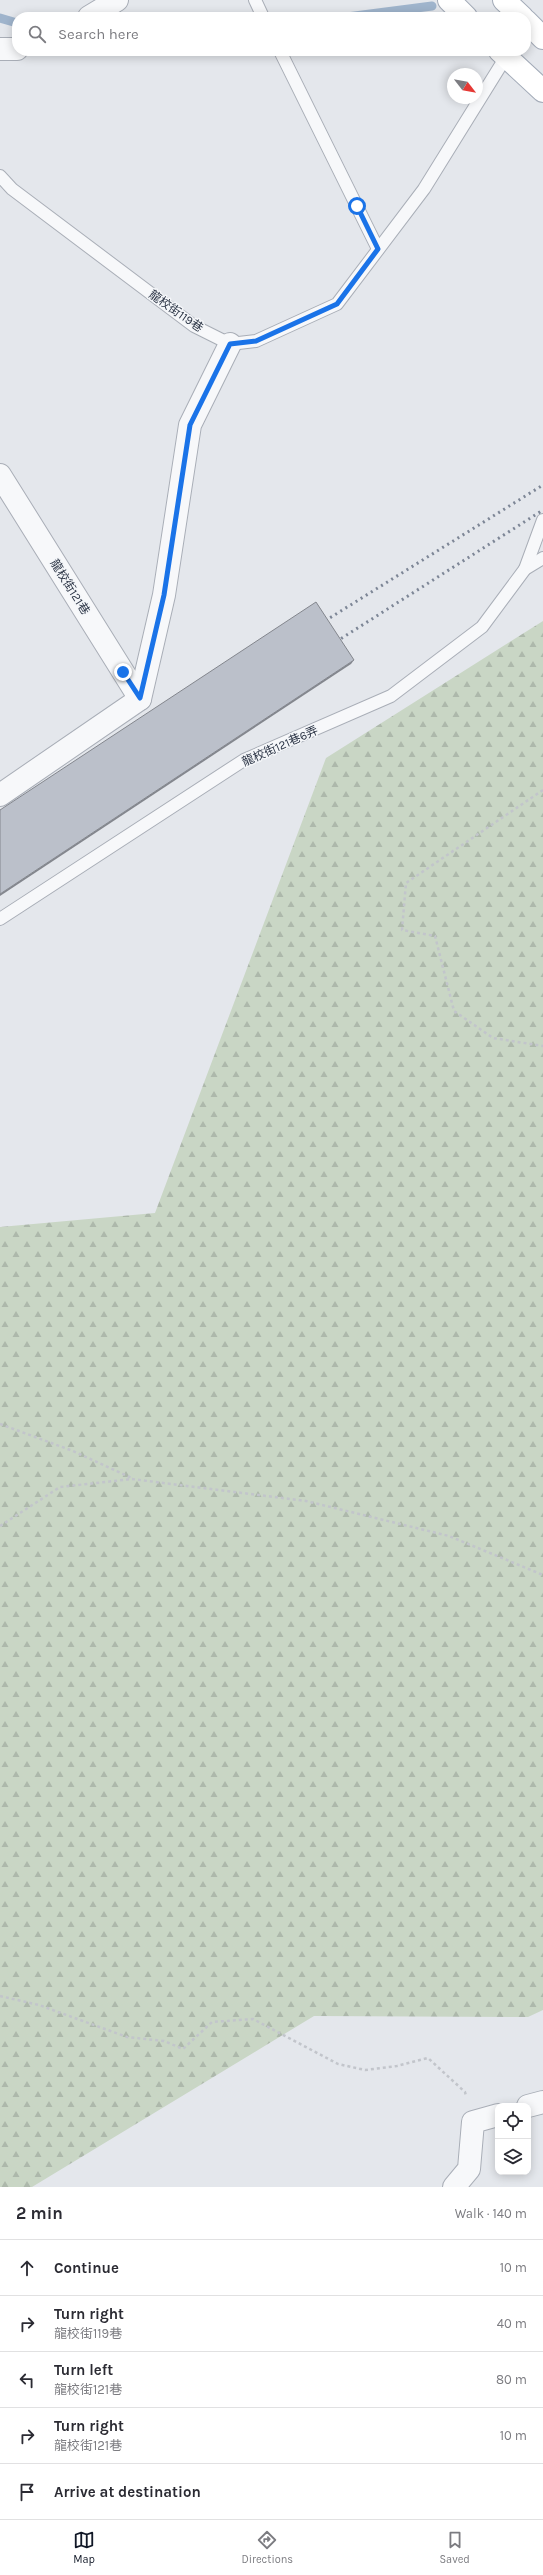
<!DOCTYPE html>
<html lang="en">
<head>
<meta charset="utf-8">
<style>
  :root { --surface:#fff; --page:#f7f7f7; --text:#2b2b33; --muted:#7c7c81; --line:#e1e1e2; --accent:#111827 }
  body { margin:0; font-family:Karla,"Noto Sans TC",sans-serif; background:var(--page); color:var(--text) }
  .controls { position:absolute; right:12px; bottom:12px; display:grid; overflow:hidden; border-radius:8px; box-shadow:0 2px 10px #0003 }
  .controls button { width:36px; height:36px; display:grid; place-items:center; padding:0; border:0; border-bottom:1px solid var(--line); background:var(--surface); color:var(--text); font:20px sans-serif }
  .compass { position:absolute; left:447px; top:68px; width:36px; height:36px; border-radius:50%; background:var(--surface); box-shadow:0 2px 10px #0003; rotate:121deg }
  .stop { position:absolute; width:12px; height:12px; margin:-9px; border:3px solid #1a73e8; border-radius:50%; background:#fff }
  .stop.end { background:#1a73e8; border-color:#fff; box-shadow:0 1px 4px #0008 }
  .list { margin:0; padding:0; list-style:none }
  h2 { display:flex; justify-content:space-between; align-items:center; height:52px; margin:0; padding:0 16px; font-size:17px }
  h2 small { font-size:13px; font-weight:400; color:var(--muted) }
  .list li { display:grid; grid-template-columns:26px 1fr auto; gap:12px; align-items:center; box-sizing:border-box; height:56px; padding:0 16px; border-top:1px solid var(--line) }
  .list b { display:block; font-size:15px; white-space:nowrap }
  .list p { margin:0; font-size:13px; white-space:nowrap; color:var(--muted) }
  .list em { font-size:13px; font-style:normal; color:var(--muted) }
  .icon { flex:none; width:22px; height:22px; fill:none; stroke:currentColor; stroke-width:2; stroke-linecap:round; stroke-linejoin:round }
  .map { position:relative; flex:none; width:543px; height:2187px; overflow:hidden }
  .search { position:absolute; background:var(--surface); box-shadow:0 2px 10px #0003; left:12px; right:12px; top:12px; height:44px; display:flex; align-items:center; gap:10px; box-sizing:border-box; padding:0 14px; border-radius:16px; color:var(--muted); font-size:15px }
  .sheet { height:332px; background:var(--surface) }
  nav { display:flex; justify-content:space-around; align-items:center; box-sizing:border-box; height:56px; border-top:1px solid var(--line); background:var(--surface); font-size:11px; color:var(--muted) }
  nav a { display:grid; justify-items:center; gap:2px }
  nav .on { color:var(--accent) }
  .map>svg:first-child { display:block }
  .forest { fill:url(#forest-firs) }
  .lines { fill:none; stroke-linecap:round; stroke-linejoin:round }
  .stream { stroke:#9fb4cc; stroke-width:9 }
  .service-casing { stroke:#a9aeb7; stroke-width:14 }
  .minor-casing { stroke:#a9aeb7; stroke-width:24 }
  .primary-casing { stroke:#a3abb8; stroke-width:24 }
  .path { stroke:#c2c5cb; stroke-width:2.5; stroke-dasharray:3 3; stroke-linecap:butt }
  .service { stroke:#f7f8fa; stroke-width:12 }
  .minor { stroke:#f7f8fa; stroke-width:22 }
  .primary { stroke:#fff; stroke-width:22 }
  .rail { stroke:#7d8696; stroke-width:3; stroke-dasharray:2 4; stroke-linecap:butt }
  .shaded-wall { fill:#83868d }
  .building { fill:#bbc0ca; stroke:#83868d }
  .route { stroke:#1a73e8; stroke-width:5 }
  .labels { text-anchor:middle; stroke-width:3; stroke-linejoin:round; paint-order:stroke }
  .street-label { font-size:12px; fill:#2b3445; stroke:#f4f6f9 }
</style>
</head>
<body>
<div class="map">
<svg width="543" height="2187" viewBox="0 0 543 2187">
  <defs>
    <pattern id="forest-firs" width="22" height="20" patternUnits="userSpaceOnUse"><rect width="22" height="20" fill="#c9d6c5"/><path d="M5 1l3.5 6h-7zM16 11l3.5 6h-7z" fill="#adb8ab"/></pattern>
  </defs>
  <rect width="100%" height="100%" fill="#e4e7ec"/>
  <polygon class="forest" points="543,621 543,2010 528,2017 314,2016 32,2187 0,2187 0,1227 155,1213 326,758"/>
  <g class="lines">
    <g class="stream">
      <polyline points="347,17 432,6"/>
      <polyline points="0,18 17,23"/>
    </g>
    <g class="service-casing">
      <g id="service">
        <polyline points="255,0 263,17"/>
        <polyline points="280,51 378,249"/>
        <polyline points="0,176 12,189 194,326 230,344 256,341 337,304 424,189 509,52"/>
        <polyline points="525,569 543,520"/>
        <polyline points="0,919 244,760 391,696 482,627 525,569 543,558"/>
      </g>
    </g>
    <g class="minor-casing">
      <g id="minor">
        <polyline points="89,17 117,0"/>
        <polyline points="0,49 17,49"/>
        <polyline points="0,475 140,699 0,795"/>
        <polyline points="140,699 164,595 190,425 230,344"/>
        <polyline points="528,2106 543,2102"/>
        <polyline points="454,2187 469,2169 473,2122 498,2115"/>
      </g>
    </g>
    <g class="primary-casing">
      <g id="primary">
        <polyline points="449,0 466,17"/>
        <polyline points="504,0 522,17"/>
        <polyline points="526,21 543,38"/>
        <polyline points="500,51 543,91"/>
      </g>
    </g>
    <g class="path">
      <polyline points="543,790 406,883 402,930 435,936 454,1011 493,1038 543,1046"/>
      <polyline points="0,1424 73,1451 132,1478"/>
      <polyline points="0,1526 60,1487 132,1479 306,1501 449,1536 543,1575"/>
      <polyline points="0,1996 39,2005 127,2037 164,2041 183,2049 212,2022 253,2019 338,2064 365,2070 397,2066 428,2058 465,2092 466,2096"/>
    </g>
    <use href="#service" class="service"/>
    <use href="#minor" class="minor"/>
    <use href="#primary" class="primary"/>
    <g class="rail">
      <polyline points="320,624 543,485"/>
      <polyline points="331,645 543,510"/>
    </g>
  </g>
  <polygon class="shaded-wall" points="354,660 351,664 0,896 0,894"/>
  <polygon class="building" points="316,602 354,660 0,894 0,810"/>
  <g class="lines">
    <polyline class="route" points="123,672 140,698 164,595 190,425 230,344 256,341 337,304 378,249 357,206"/>
  </g>
  <g class="labels">
    <g class="street-label">
      <text transform="translate(176 311) rotate(35)" y="4">龍校街119巷</text>
      <text transform="translate(70 587) rotate(58)" y="4">龍校街121巷</text>
      <text transform="translate(280 746) rotate(-24)" y="4">龍校街121巷6弄</text>
    </g>
  </g>
</svg>
<div class="controls">
<button><svg class="icon" aria-label="locate" viewBox="0 0 24 24"><circle cx="12" cy="12" r="6"/><path d="M12 2v4M12 18v4M2 12h4M18 12h4"/></svg></button>
<button><svg class="icon" aria-label="layers" viewBox="0 0 24 24"><path d="M12 4l9 5-9 5-9-5zM3 14l9 5 9-5"/></svg></button>
</div>
<svg class="compass" viewBox="-18 -18 36 36"><path d="M0-13l5 13h-10z" fill="#e53935"/><path d="M0 13l5-13h-10z" fill="#7c7c81"/></svg>
<div class="stop" style="left:357px;top:206px"></div>
<div class="stop end" style="left:123px;top:672px"></div>
<div class="search"><svg class="icon" aria-label="search" viewBox="0 0 24 24"><circle cx="10" cy="10" r="6"/><path d="M15 15l6 6"/></svg>Search here</div>
</div>
<section class="sheet">
<h2>2 min<small>Walk · 140 m</small></h2>
<ul class="list">
<li><svg class="icon" aria-label="ahead" viewBox="0 0 24 24"><path d="M12 20V5M6 11l6-6 6 6"/></svg><div><b>Continue</b></div><em>10 m</em></li>
<li><svg class="icon" aria-label="right" viewBox="0 0 24 24"><path d="M7 20v-9h11M14 6l5 5-5 5"/></svg><div><b>Turn right</b><p>龍校街119巷</p></div><em>40 m</em></li>
<li><svg class="icon" aria-label="left" viewBox="0 0 24 24"><path d="M17 20v-9H6M10 6l-5 5 5 5"/></svg><div><b>Turn left</b><p>龍校街121巷</p></div><em>80 m</em></li>
<li><svg class="icon" aria-label="right" viewBox="0 0 24 24"><path d="M7 20v-9h11M14 6l5 5-5 5"/></svg><div><b>Turn right</b><p>龍校街121巷</p></div><em>10 m</em></li>
<li><svg class="icon" aria-label="arrive" viewBox="0 0 24 24"><path d="M6 21V4h12l-3 4 3 4H6"/></svg><div><b>Arrive at destination</b></div></li>
</ul>
</section>
<nav>
<a class="on"><svg class="icon" aria-label="map" viewBox="0 0 24 24"><path d="M3 6l6-2 6 2 6-2v14l-6 2-6-2-6 2zM9 4v14M15 6v14"/></svg>Map</a>
<a><svg class="icon" aria-label="directions" viewBox="0 0 24 24"><path d="M12 3l9 9-9 9-9-9zM9 14v-3h6M13 9l2 2-2 2"/></svg>Directions</a>
<a><svg class="icon" aria-label="saved" viewBox="0 0 24 24"><path d="M7 4h10v16l-5-4-5 4z"/></svg>Saved</a>
</nav>
</body>
</html>
